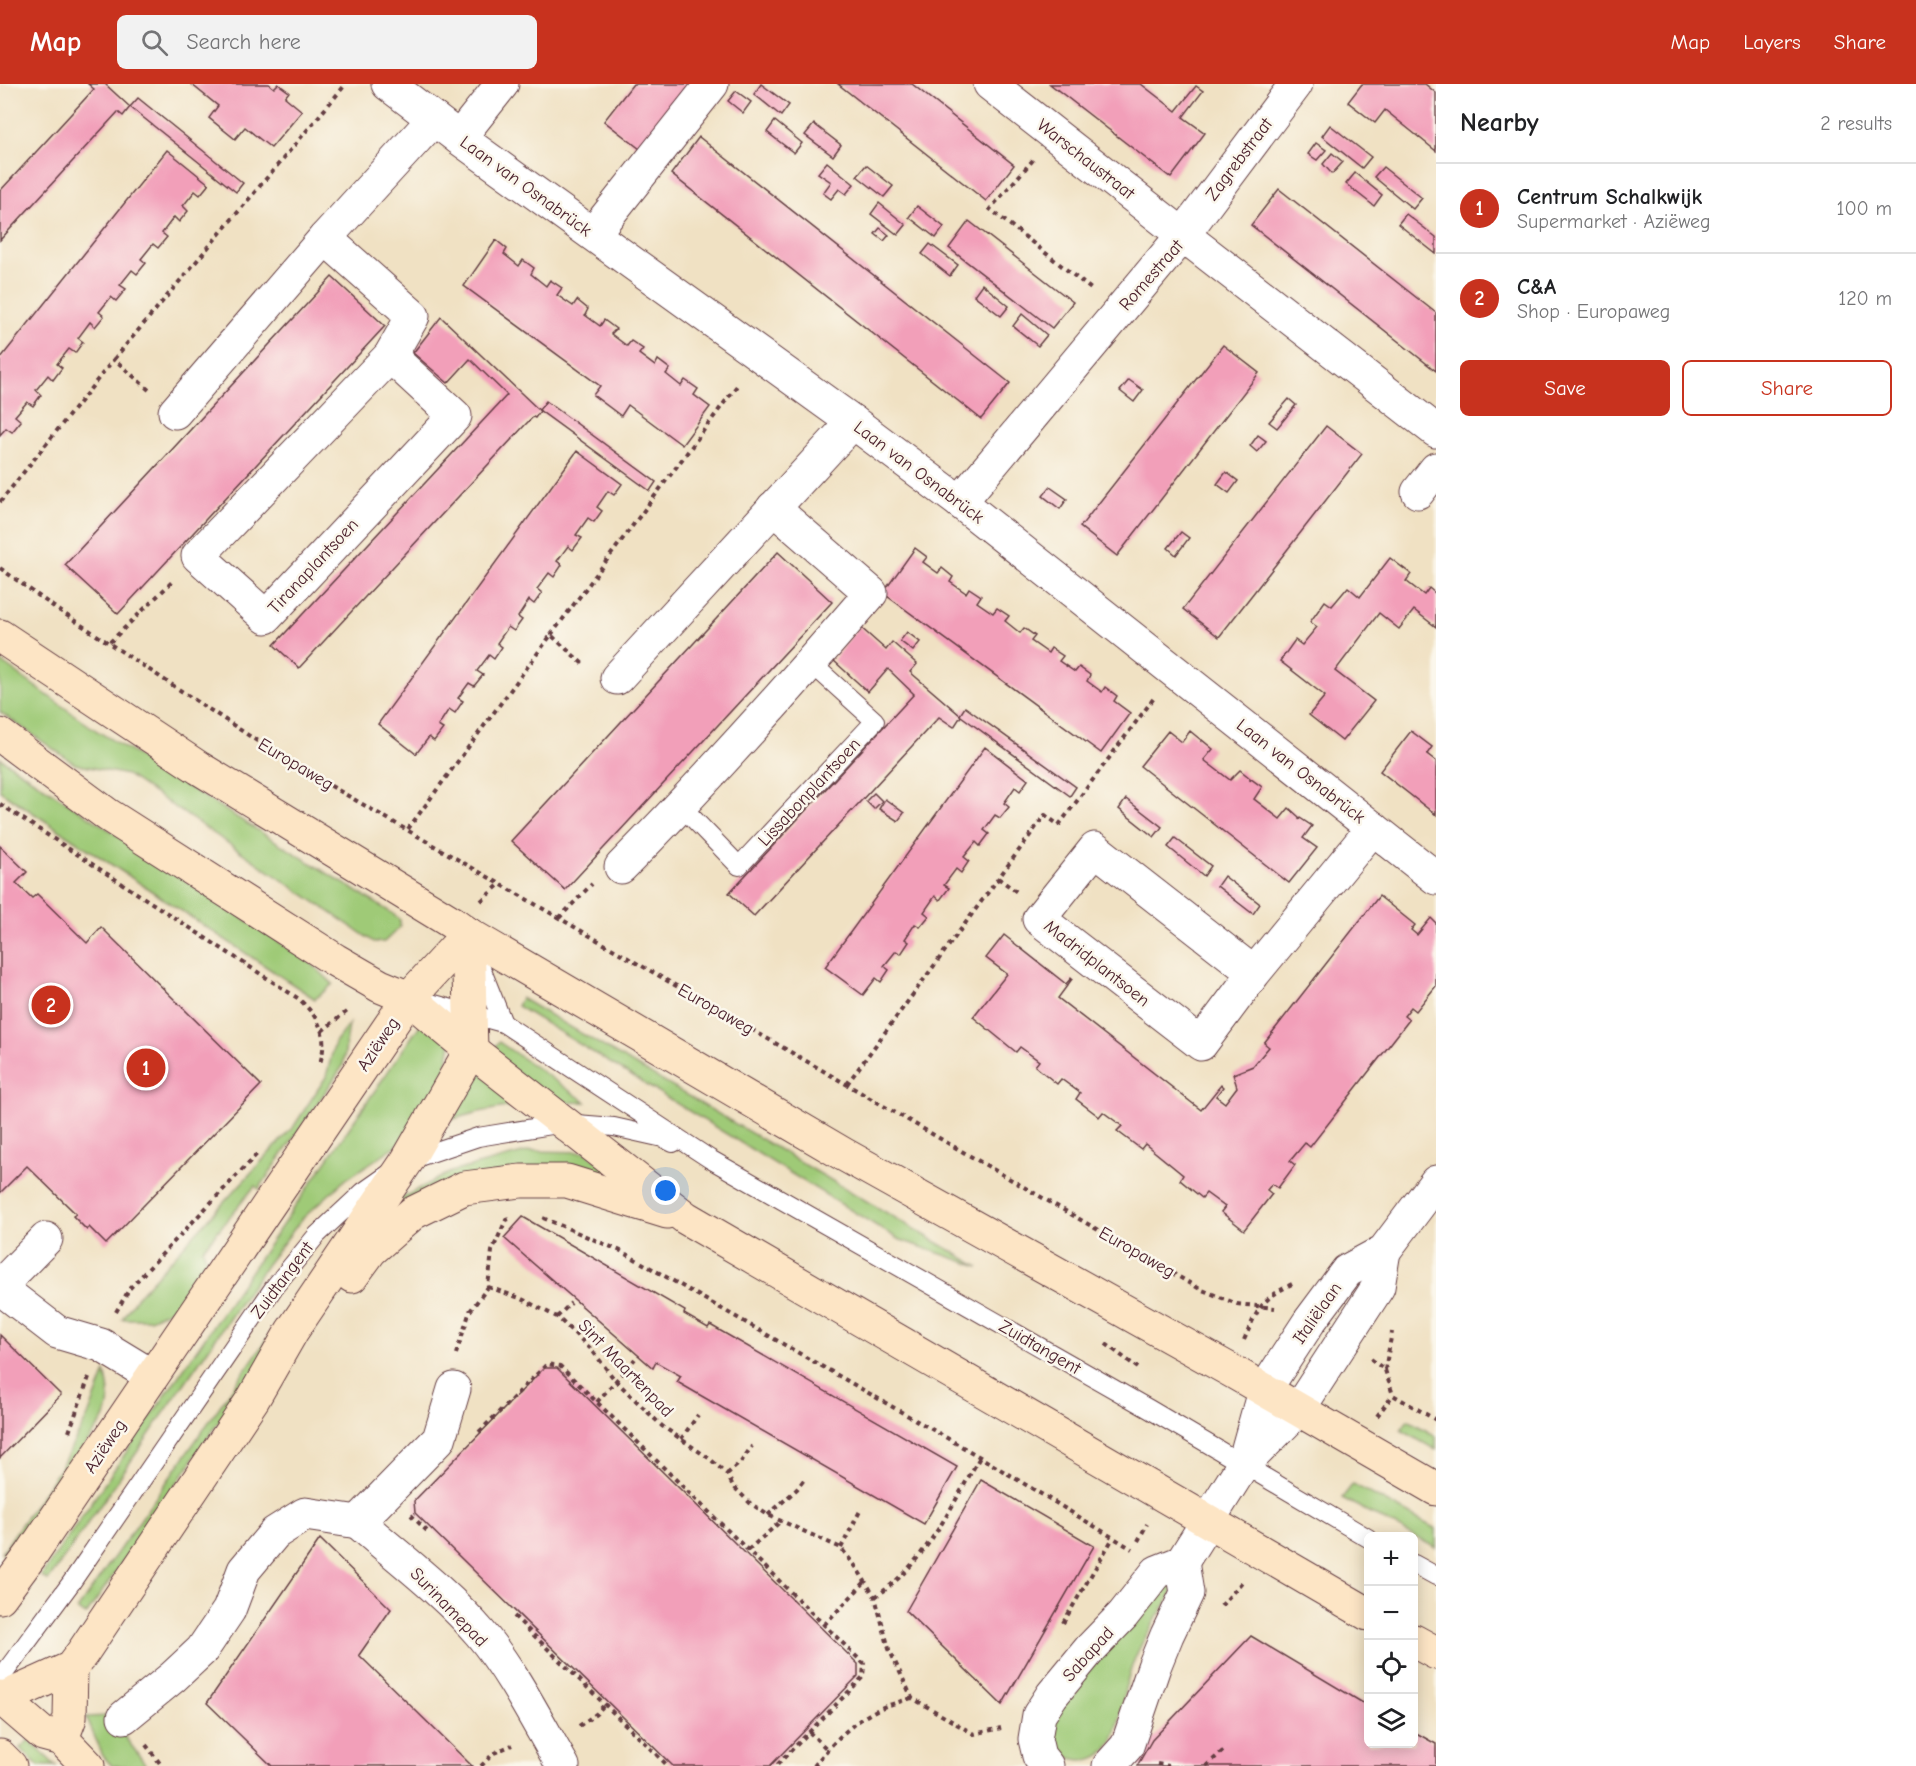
<!DOCTYPE html>
<html lang="en">
<head>
<meta charset="utf-8">
<style>
  :root { --surface:#fff; --page:#f2f2f2; --text:#202124; --muted:#757577; --line:#e0e0e0; --accent:#c8321e }
  body { margin:0; font-family:"Comic Neue",sans-serif; background:var(--page); color:var(--text) }
  .controls { position:absolute; right:18px; bottom:18px; display:grid; overflow:hidden; border-radius:9px; box-shadow:0 3px 15px #0003 }
  .controls button { width:54px; height:54px; display:grid; place-items:center; padding:0; border:0; border-bottom:2px solid var(--line); background:var(--surface); color:var(--text); font:30px sans-serif }
  .you { position:absolute; left:666px; top:1107px; width:21px; height:21px; margin:-15px; border:4px solid #fff; border-radius:50%; background:#1a73e8; box-shadow:0 0 0 9px #1a73e833 }
  .badge { display:grid; place-items:center; width:39px; height:39px; border-radius:50%; background:var(--accent); color:#fff; font-size:20px; font-weight:700 }
  .pin { position:absolute; translate:-50% -50%; border:3px solid #fff; box-shadow:0 2px 6px #0006 }
  .list { margin:0; padding:0; list-style:none }
  h2 { display:flex; justify-content:space-between; align-items:center; height:78px; margin:0; padding:0 24px; font-size:26px }
  h2 small { font-size:20px; font-weight:400; color:var(--muted) }
  .list li { display:grid; grid-template-columns:39px 1fr auto; gap:18px; align-items:center; box-sizing:border-box; height:90px; padding:0 24px; border-top:2px solid var(--line) }
  .list b { display:block; font-size:22px; white-space:nowrap }
  .list p { margin:0; font-size:20px; white-space:nowrap; color:var(--muted) }
  .list em { font-size:20px; font-style:normal; color:var(--muted) }
  .actions { display:flex; gap:12px; padding:18px 24px }
  .actions a { flex:1; padding:14px 0; border:2px solid var(--accent); border-radius:9px; text-align:center; font-size:21px; color:var(--accent) }
  .actions .main { background:var(--accent); color:#fff }
  .icon { flex:none; width:33px; height:33px; fill:none; stroke:currentColor; stroke-width:2; stroke-linecap:round; stroke-linejoin:round }
  .map { position:relative; flex:none; width:1436px; height:1682px; overflow:hidden }
  header { display:flex; align-items:center; gap:36px; box-sizing:border-box; height:84px; padding:0 30px; background:var(--accent); color:#fff }
  header strong { font-size:28px }
  nav { display:flex; gap:33px; margin-inline-start:auto; font-size:21px }
  .search { width:420px; height:54px; background:var(--page); display:flex; align-items:center; gap:15px; box-sizing:border-box; padding:0 21px; border-radius:9px; color:var(--muted); font-size:22px }
  main { display:flex }
  aside { flex:1; background:var(--surface) }
  .map>svg:first-child { display:block }
  .green { fill:#9fca77; stroke:#747451; stroke-width:1.5 }
  .building { fill:#f29fb9 }
  .lines { fill:none; stroke-linecap:round; stroke-linejoin:round }
  .lane-casing { stroke:#633c42; stroke-width:20 }
  .street-casing { stroke:#633c42; stroke-width:35 }
  .secondary-casing { stroke:#633c42; stroke-width:35 }
  .path { stroke:#633c42; stroke-width:4; stroke-dasharray:4.5 4.5; stroke-linecap:butt }
  .lane { stroke:#fff; stroke-width:18 }
  .street { stroke:#fff; stroke-width:33 }
  .secondary { stroke:#fde5c5; stroke-width:33 }
  .labels { text-anchor:middle; stroke-width:5; stroke-linejoin:round; paint-order:stroke }
  .street-label { font-size:18px; fill:#4a1f2b; stroke:#fbf7ec }
</style>
</head>
<body>
<header>
<strong>Map</strong>
<div class="search"><svg class="icon" aria-label="search" viewBox="0 0 24 24"><circle cx="10" cy="10" r="6"/><path d="M15 15l6 6"/></svg>Search here</div>
<nav><a>Map</a><a>Layers</a><a>Share</a></nav>
</header>
<main>
<div class="map">
<svg width="1436" height="1682" viewBox="0 0 1436 1682">
  <rect width="100%" height="100%" fill="#fbf7ec"/>
  <filter id="ink" filterUnits="userSpaceOnUse"><feTurbulence type="fractalNoise" baseFrequency=".0167" numOctaves="2"/><feDisplacementMap in="SourceGraphic" scale="12" xChannelSelector="R" yChannelSelector="G"/><feConvolveMatrix kernelMatrix="1 2 1 2 8 2 1 2 1" color-interpolation-filters="sRGB"/></filter>
  <filter id="wash" filterUnits="userSpaceOnUse"><feTurbulence type="fractalNoise" baseFrequency=".008" numOctaves="4" result="noise"/><feDisplacementMap in="SourceGraphic" scale="24" xChannelSelector="R" yChannelSelector="G"/><feGaussianBlur stdDeviation="1.35" result="paint"/><feColorMatrix in="noise" values="0 0 0 0 0 0 0 0 0 0 0 0 0 0 0 0 0 1.4 0 .05"/><feComposite in="paint" operator="in"/></filter>
  <g filter="url(#wash)">
    <rect width="100%" height="100%" fill="#f0e1c3"/>
    <g class="green">
      <polygon points="0,577 94,645 392,829 400,836 400,843 384,858 374,858 127,691 75,680 0,628"/>
      <polygon points="0,674 310,878 333,900 315,915 0,707"/>
      <polygon points="521,914 979,1183 898,1155 517,922"/>
      <polygon points="422,938 451,959 445,991 412,1051 345,1096 302,1135 267,1180 48,1497 41,1492"/>
      <polygon points="349,940 343,982 259,1105 255,1102 203,1165 208,1180 173,1225 150,1235 122,1235 136,1214 294,1042 326,993 335,958"/>
      <polygon points="499,958 586,1018 553,1019 491,968"/>
      <polygon points="481,988 522,1020 479,1028 450,1036"/>
      <polygon points="530,1067 585,1068 628,1099 575,1088 387,1134 390,1120 451,1088"/>
      <polygon points="297,1212 303,1216 86,1531 77,1526"/>
      <path d="M105 1288C110 1306 111 1318 104 1335L7 1471 2 1468 59 1386 88 1332Z"/>
      <polygon points="1408,1336 1436,1352 1436,1366 1401,1346"/>
      <polygon points="1353,1400 1436,1445 1436,1464 1342,1414"/>
      <path d="M1170 1493 1179 1499C1164 1523 1146 1548 1135 1574 1131 1584 1128 1595 1125 1605 1120 1628 1119 1673 1086 1676 1070 1677 1061 1670 1051 1658L1052 1628Z"/>
      <polygon points="109,1632 147,1682 112,1682 103,1672 86,1633"/>
      <polygon points="29,1656 56,1682 39,1682 20,1664"/>
    </g>
    <g id="blocks">
      <g class="building">
        <polygon points="88,0 105,0 130,23 123,32 118,28 0,156 0,107 94,5"/>
        <polygon points="191,0 269,0 274,4 278,0 289,8 285,13 302,27 271,64 245,43 235,55 209,34 218,22"/>
        <polygon points="633,0 691,0 640,65 604,37"/>
        <polygon points="761,0 789,21 781,32 754,10"/>
        <polygon points="838,0 912,0 1014,81 986,117"/>
        <polygon points="1050,0 1141,0 1176,27 1196,2 1203,7 1183,33 1205,49 1171,94"/>
        <polygon points="1362,0 1425,0 1436,9 1436,67 1385,26 1375,39 1348,18"/>
        <polygon points="736,7 751,18 743,29 728,17"/>
        <polygon points="138,14 243,99 236,108 130,23"/>
        <polygon points="775,37 802,59 794,69 767,48"/>
        <polygon points="814,40 841,61 833,72 805,51"/>
        <polygon points="1330,41 1371,73 1362,84 1322,52"/>
        <polygon points="699,53 1010,299 981,335 671,90"/>
        <polygon points="1316,59 1326,66 1317,76 1308,70"/>
        <polygon points="167,66 209,100 200,111 195,107 183,122 188,127 179,138 174,133 162,149 167,153 158,164 153,160 141,175 146,179 137,190 132,186 120,201 126,205 116,217 111,213 99,228 104,232 95,243 90,238 78,254 83,258 75,269 69,265 57,280 62,284 53,296 48,291 36,306 41,311 33,322 27,318 15,332 21,337 12,348 6,344 0,351 0,275"/>
        <polygon points="1332,69 1343,78 1332,90 1323,80"/>
        <polygon points="827,78 854,100 846,110 839,105 831,115 823,109 831,98 818,89"/>
        <polygon points="866,81 893,102 884,113 857,92"/>
        <polygon points="1383,83 1422,114 1413,125 1374,93"/>
        <polygon points="1355,89 1382,111 1374,122 1346,100"/>
        <polygon points="1279,105 1436,229 1436,287 1251,141"/>
        <polygon points="879,119 906,141 898,151 871,130"/>
        <polygon points="917,122 944,143 936,154 909,133"/>
        <polygon points="1406,130 1436,153 1436,170 1398,140"/>
        <polygon points="969,137 1073,218 1052,244 949,164"/>
        <polygon points="880,144 889,151 884,157 875,150"/>
        <polygon points="496,156 507,165 504,170 519,182 523,176 534,184 531,190 546,202 550,196 562,204 557,211 573,222 577,216 588,225 585,231 600,242 604,236 616,245 611,250 627,262 631,257 643,265 639,270 655,282 658,276 670,285 666,290 681,302 685,296 698,305 694,311 710,323 682,361 628,321 621,332 593,311 600,302 464,202"/>
        <polygon points="930,160 958,181 950,192 922,170"/>
        <polygon points="332,193 385,242 118,530 65,481"/>
        <polygon points="982,200 1009,222 1001,232 974,211"/>
        <polygon points="1022,230 1047,251 1038,262 1013,242"/>
        <polygon points="441,233 540,327 535,334 533,333 525,341 299,584 274,561 507,311 470,275 448,299 413,269"/>
        <polygon points="1223,261 1259,289 1117,472 1080,443"/>
        <polygon points="1129,296 1143,306 1134,318 1120,307"/>
        <polygon points="1289,315 1296,321 1277,344 1269,338"/>
        <polygon points="546,317 656,398 650,407 539,326"/>
        <polygon points="1326,342 1362,370 1219,553 1183,525"/>
        <polygon points="1258,351 1266,357 1257,368 1250,362"/>
        <polygon points="577,367 622,400 614,411 608,407 597,423 602,427 594,438 588,434 576,451 582,454 573,466 568,462 557,477 562,481 554,493 549,489 537,505 542,509 534,520 529,516 518,533 522,536 514,547 508,543 497,559 502,563 494,575 489,571 477,587 483,591 474,602 469,599 458,614 463,617 455,629 449,625 438,642 443,645 434,657 429,653 416,670 378,640"/>
        <polygon points="1226,388 1238,397 1229,409 1217,400"/>
        <polygon points="1050,403 1067,415 1060,425 1043,412"/>
        <polygon points="1181,448 1189,454 1176,471 1168,464"/>
        <polygon points="915,464 927,473 923,478 938,489 942,484 953,493 950,498 966,509 969,504 981,512 977,518 993,529 997,524 1009,532 1005,537 1020,549 1024,544 1035,552 1031,557 1048,569 1051,564 1063,572 1059,577 1075,588 1079,583 1090,591 1087,597 1102,608 1105,603 1117,612 1114,617 1130,629 1101,669 883,509"/>
        <polygon points="778,468 832,518 565,806 511,757"/>
        <polygon points="1390,474 1411,490 1406,497 1424,511 1429,504 1436,510 1436,543 1414,526 1399,545 1379,529 1335,587 1374,617 1342,657 1309,631 1325,612 1280,577 1295,556 1302,561 1317,543 1310,538 1325,517 1332,522 1348,503 1360,513"/>
        <polygon points="859,542 886,566 892,558 917,580 910,588 960,631 965,623 1076,703 1070,712 961,632 954,643 939,633 754,832 729,809 914,610 888,585 868,608 833,576"/>
        <polygon points="907,548 920,558 913,567 900,557"/>
        <polygon points="1168,647 1182,658 1190,647 1201,656 1201,658 1202,656 1213,665 1204,676 1230,696 1240,686 1250,694 1250,697 1251,695 1262,703 1254,715 1280,735 1289,724 1299,733 1299,736 1300,734 1312,742 1303,754 1317,764 1289,799 1140,682"/>
        <polygon points="1411,647 1432,663 1427,670 1436,677 1436,731 1380,687"/>
        <polygon points="985,663 1028,696 1020,707 1015,703 1004,719 1009,723 1000,734 995,731 984,746 989,750 980,762 976,758 964,773 969,777 961,789 956,785 944,801 949,804 940,816 935,812 924,828 929,832 920,843 915,840 905,855 909,858 901,870 896,867 884,882 889,886 881,898 876,894 863,911 825,883"/>
        <polygon points="874,709 882,717 874,725 866,717"/>
        <polygon points="885,715 904,729 898,737 879,725"/>
        <polygon points="1126,715 1162,743 1154,753 1119,725"/>
        <polygon points="1175,754 1211,782 1204,792 1168,763"/>
        <polygon points="0,762 27,788 16,799 32,814 37,810 87,859 101,843 261,1001 106,1160 89,1143 87,1146 73,1132 76,1130 27,1082 0,1109"/>
        <polygon points="1224,792 1260,820 1253,830 1217,802"/>
        <polygon points="1379,812 1415,841 1411,846 1417,851 1431,834 1436,839 1436,902 1416,927 1411,923 1404,932 1409,936 1310,1063 1305,1059 1290,1077 1295,1081 1278,1104 1272,1100 1267,1106 1272,1110 1244,1146 1221,1128 1225,1123 1206,1109 1202,1114 1180,1096 1183,1091 1145,1060 1141,1065 1117,1047 1122,1042 1103,1028 1099,1033 1097,1031 1076,1015 1080,1009 1061,995 1057,1000 1035,982 1039,977 1020,963 1016,968 973,933 1007,890 986,874 1004,851 1066,900 1071,894 1072,895 1058,914 1201,1026 1221,1001 1223,1003 1216,1012 1225,1019 1237,1003 1233,990 1253,982 1269,963 1264,959"/>
        <polygon points="523,1133 685,1227 684,1230 708,1244 710,1241 712,1242 957,1383 924,1440 679,1299 677,1298 681,1292 656,1278 653,1284 504,1154"/>
        <polygon points="0,1251 61,1311 0,1374"/>
        <polygon points="544,1284 557,1284 858,1580 858,1592 770,1682 673,1682 415,1429 414,1417"/>
        <polygon points="981,1396 1094,1462 1002,1621 906,1527"/>
        <polygon points="320,1455 391,1525 359,1571 472,1682 272,1682 207,1619"/>
        <polygon points="1251,1552 1368,1622 1368,1660 1414,1660 1414,1648 1418,1650 1436,1660 1436,1682 1137,1682 1152,1656"/>
      </g>
    </g>
  </g>
  <g filter="url(#ink)">
    <use href="#blocks" fill-opacity="0" stroke="#633c42" stroke-width="1.5"/>
    <g class="lines">
      <g class="lane-casing">
        <g id="lane">
          <polyline points="681,722 739,782 875,637 811,579"/>
          <polyline points="477,874 503,939"/>
          <polyline points="423,917 503,939 710,1075 1149,1325 1368,1454"/>
          <polyline points="1414,1480 1436,1492"/>
          <polyline points="0,1595 71,1499 275,1202 317,1151 363,1108 407,1077 478,1053 564,1039 614,1043 663,1054 673,1059"/>
        </g>
      </g>
      <g class="street-casing">
        <g id="street">
          <polyline points="388,0 459,54 853,338 960,418 1436,794"/>
          <polyline points="990,0 1183,151 1296,0"/>
          <polyline points="459,54 502,0"/>
          <polyline points="593,150 712,0"/>
          <polyline points="325,154 413,232 390,272 455,332 266,533 198,472 390,272"/>
          <polyline points="175,328 325,154 434,35"/>
          <polyline points="1418,408 1436,385"/>
          <polyline points="960,418 1183,151 1436,347"/>
          <polyline points="617,594 853,338"/>
          <path d="M621 783C708 695 790 603 871 509L773 424"/>
          <polyline points="1254,889 1095,765 1039,835 1201,960 1254,889 1373,744"/>
          <polyline points="0,1202 46,1155"/>
          <polyline points="0,1204 57,1248 101,1261 152,1292"/>
          <polyline points="1244,1379 1264,1307 1309,1238 1347,1187 1384,1167 1436,1098"/>
          <path d="M358 1438C398 1473 446 1509 480 1549 512 1587 538 1639 563 1682"/>
          <polyline points="358,1438 439,1355 454,1305"/>
          <polyline points="124,1633 173,1593 202,1566 229,1526 244,1486 275,1449 305,1430 358,1438"/>
          <polyline points="1047,1682 1039,1672 1035,1655 1039,1631 1052,1611 1090,1565 1123,1531 1157,1488 1182,1478 1243,1381 1298,1326 1378,1203 1384,1167"/>
          <polyline points="1109,1682 1127,1662 1154,1583 1167,1551 1187,1509 1182,1478"/>
        </g>
      </g>
      <g class="secondary-casing">
        <g id="secondary">
          <polyline points="0,552 199,684 453,839 468,850 843,1070 1230,1286 1436,1405"/>
          <polyline points="0,651 108,731 335,876 380,902 409,914 471,966 686,1134 1368,1530"/>
          <polyline points="352,1192 371,1166 413,1129 464,1104 521,1097 567,1097 667,1128"/>
          <polyline points="0,1513 31,1471 409,914 468,850"/>
          <polyline points="1414,1557 1436,1569"/>
          <polyline points="0,1613 43,1650 62,1655 88,1682"/>
          <polyline points="0,1616 71,1584 83,1568 253,1315 292,1247 407,1077 471,966 468,850"/>
          <polyline points="62,1655 70,1634 71,1584"/>
          <polyline points="0,1672 10,1682"/>
        </g>
      </g>
      <g class="path">
        <polyline points="1033,76 990,125 1091,205"/>
        <polyline points="114,275 346,0"/>
        <polyline points="0,418 114,275 149,306"/>
        <polyline points="0,484 54,523 286,676 1200,1205 1237,1220 1275,1224"/>
        <polyline points="551,551 739,299"/>
        <polyline points="110,558 174,496"/>
        <path d="M0 720 299 915C319 934 329 951 320 979"/>
        <polyline points="408,745 551,551 584,581"/>
        <polyline points="998,794 1017,808"/>
        <polyline points="481,817 500,800"/>
        <polyline points="559,834 592,800"/>
        <polyline points="322,947 350,925"/>
        <polyline points="847,1000 1045,731 1059,741 1154,614"/>
        <polyline points="543,1134 621,1167 980,1373 1132,1465"/>
        <polyline points="488,1203 520,1214 557,1233 591,1265 615,1296 662,1342 710,1375 727,1390 733,1402 750,1419 768,1431 841,1464 856,1483 875,1513 889,1565 912,1614 974,1650 1001,1644"/>
        <polyline points="116,1228 130,1204 258,1069"/>
        <polyline points="557,1233 571,1219"/>
        <path d="M1244 1256C1258 1225 1260 1216 1292 1200"/>
        <polyline points="1106,1260 1138,1284"/>
        <polyline points="456,1270 470,1227 488,1203 492,1167 506,1136 509,1135"/>
        <polyline points="1371,1275 1385,1286 1393,1311 1436,1336"/>
        <polyline points="1385,1286 1392,1248"/>
        <polyline points="597,1318 635,1275"/>
        <polyline points="1377,1332 1393,1311"/>
        <polyline points="69,1348 89,1293"/>
        <polyline points="479,1348 547,1280 560,1282 864,1580 863,1593 776,1682"/>
        <polyline points="681,1355 698,1331"/>
        <polyline points="727,1390 741,1378 752,1362"/>
        <polyline points="411,1431 427,1447"/>
        <polyline points="768,1431 797,1405 806,1393"/>
        <polyline points="1138,1457 1147,1440"/>
        <polyline points="841,1464 861,1425"/>
        <polyline points="748,1466 781,1437"/>
        <path d="M875 1513C925 1480 951 1423 980 1373"/>
        <polyline points="1221,1522 1242,1498"/>
        <polyline points="514,1532 668,1682"/>
        <polyline points="1063,1539 1113,1454"/>
        <polyline points="824,1541 865,1498"/>
        <polyline points="579,1642 596,1630 605,1620"/>
        <polyline points="809,1648 827,1665"/>
        <polyline points="146,1661 162,1682"/>
        <polyline points="1157,1680 1169,1682"/>
        <polyline points="481,1682 494,1669 512,1661"/>
        <path d="M814 1682C832 1659 854 1636 881 1624 891 1620 902 1617 912 1614"/>
        <polyline points="1206,1682 1223,1667"/>
      </g>
      <use href="#lane" class="lane"/>
      <use href="#street" class="street"/>
      <use href="#secondary" class="secondary"/>
    </g>
  </g>
  <g class="labels">
    <g class="street-label">
      <text transform="translate(1086 75) rotate(38)" y="6">Warschaustraat</text>
      <text transform="translate(1239 75) rotate(-53)" y="6">Zagrebstraat</text>
      <text transform="translate(526 102) rotate(36)" y="6">Laan van Osnabrück</text>
      <text transform="translate(1151 191) rotate(-49)" y="6">Romestraat</text>
      <text transform="translate(919 388) rotate(37)" y="6">Laan van Osnabrück</text>
      <text transform="translate(313 482) rotate(-47)" y="6">Tiranaplantsoen</text>
      <text transform="translate(296 680) rotate(31)" y="6">Europaweg</text>
      <text transform="translate(1301 687) rotate(38)" y="6">Laan van Osnabrück</text>
      <text transform="translate(809 708) rotate(-47)" y="6">Lissabonplantsoen</text>
      <text transform="translate(1097 879) rotate(38)" y="6">Madridplantsoen</text>
      <text transform="translate(716 925) rotate(30)" y="6">Europaweg</text>
      <text transform="translate(378 960) rotate(-56)" y="6">Aziëweg</text>
      <text transform="translate(1137 1168) rotate(30)" y="6">Europaweg</text>
      <text transform="translate(282 1196) rotate(-53)" y="6">Zuidtangent</text>
      <text transform="translate(1317 1229) rotate(-55)" y="6">Italiëlaan</text>
      <text transform="translate(1040 1263) rotate(30)" y="6">Zuidtangent</text>
      <text transform="translate(626 1284) rotate(46)" y="6">Sint Maartenpad</text>
      <text transform="translate(105 1362) rotate(-56)" y="6">Aziëweg</text>
      <text transform="translate(449 1523) rotate(46)" y="6">Surinamepad</text>
      <text transform="translate(1088 1570) rotate(-48)" y="6">Sabapad</text>
    </g>
  </g>
</svg>
<div class="controls">
<button>+</button>
<button>−</button>
<button><svg class="icon" aria-label="locate" viewBox="0 0 24 24"><circle cx="12" cy="12" r="6"/><path d="M12 2v4M12 18v4M2 12h4M18 12h4"/></svg></button>
<button><svg class="icon" aria-label="layers" viewBox="0 0 24 24"><path d="M12 4l9 5-9 5-9-5zM3 14l9 5 9-5"/></svg></button>
</div>
<div class="you"></div>
<div class="pin badge" style="left:146px;top:984px">1</div>
<div class="pin badge" style="left:51px;top:921px">2</div>
</div>
<aside>
<h2>Nearby<small>2 results</small></h2>
<ul class="list">
<li><span class="badge">1</span><div><b>Centrum Schalkwijk</b><p>Supermarket · Aziëweg</p></div><em>100 m</em></li>
<li><span class="badge">2</span><div><b>C&amp;A</b><p>Shop · Europaweg</p></div><em>120 m</em></li>
</ul>
<div class="actions"><a class="main">Save</a><a>Share</a></div>
</aside>
</main>
</body>
</html>
